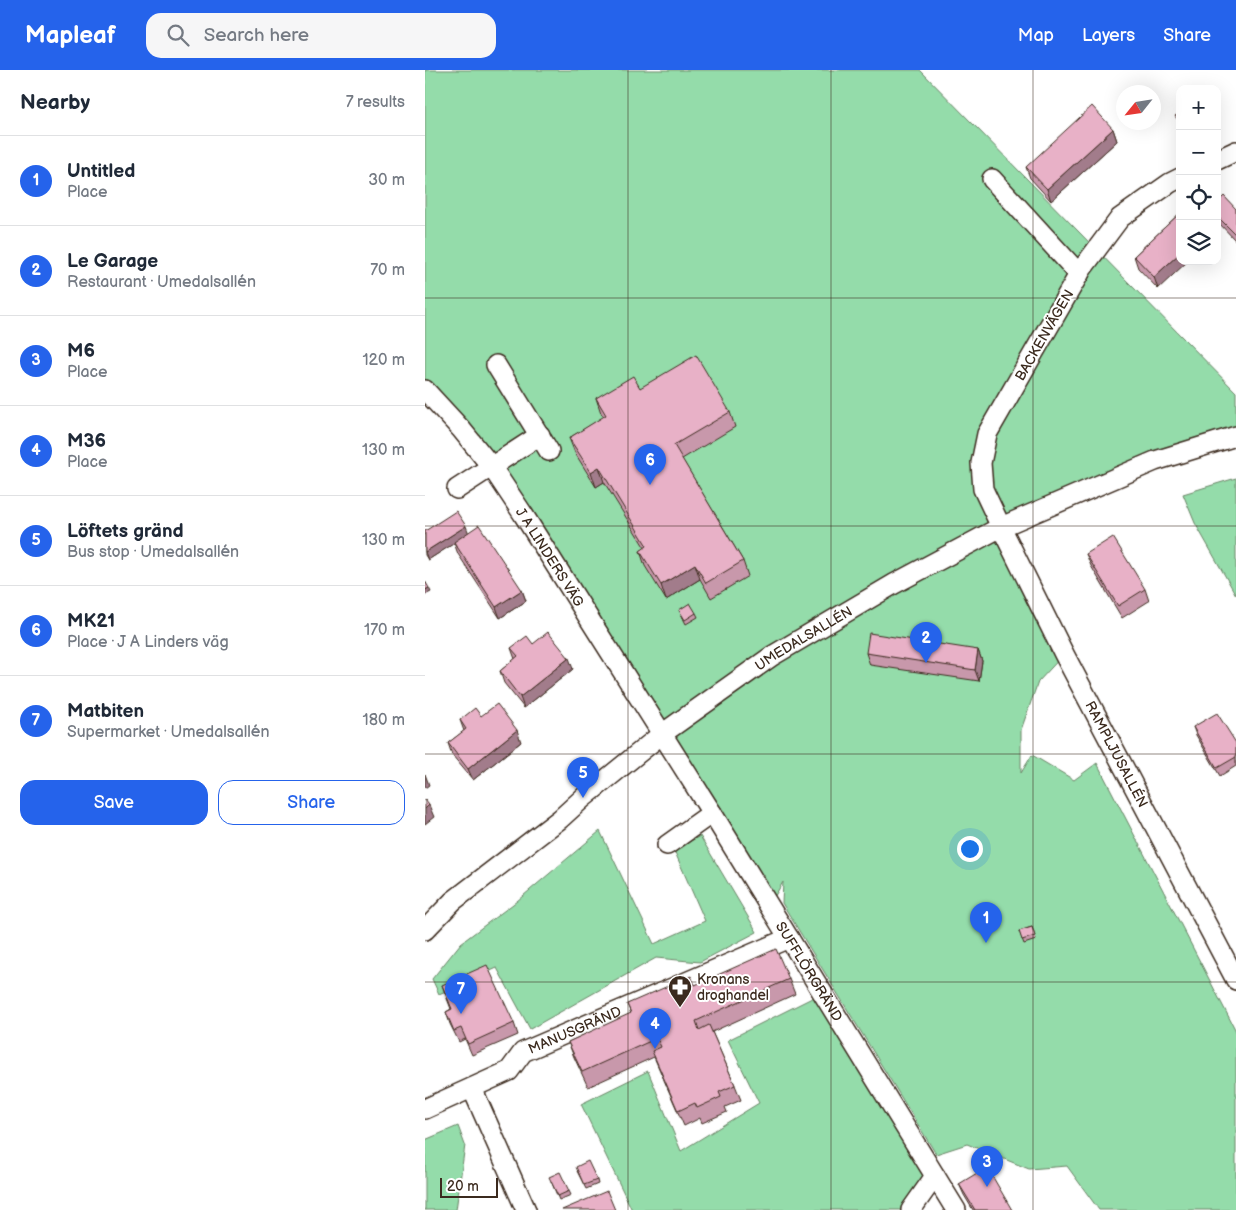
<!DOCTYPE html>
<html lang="en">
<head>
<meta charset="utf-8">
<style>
  :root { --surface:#fff; --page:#f6f6f7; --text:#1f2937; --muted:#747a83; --line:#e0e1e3; --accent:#2563eb }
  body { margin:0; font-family:"Balsamiq Sans",sans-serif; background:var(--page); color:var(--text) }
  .controls { position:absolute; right:15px; top:15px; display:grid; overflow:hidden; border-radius:10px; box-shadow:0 5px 20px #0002 }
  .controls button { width:45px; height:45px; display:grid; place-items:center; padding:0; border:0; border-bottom:1px solid var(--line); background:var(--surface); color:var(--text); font:25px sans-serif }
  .compass { position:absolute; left:691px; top:15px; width:45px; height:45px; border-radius:50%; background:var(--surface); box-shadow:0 5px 20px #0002; rotate:240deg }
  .scale { position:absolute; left:15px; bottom:12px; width:58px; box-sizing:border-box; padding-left:5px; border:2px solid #3b2a1e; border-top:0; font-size:14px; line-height:18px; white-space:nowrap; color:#3b2a1e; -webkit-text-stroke:4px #fff; paint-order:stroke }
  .you { position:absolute; left:544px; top:778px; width:18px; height:18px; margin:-12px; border:4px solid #fff; border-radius:50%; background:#1a73e8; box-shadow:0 0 0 8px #1a73e833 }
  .badge { display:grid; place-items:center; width:32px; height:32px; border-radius:50%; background:var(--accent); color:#fff; font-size:16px; font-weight:700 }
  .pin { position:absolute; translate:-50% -41px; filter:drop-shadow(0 1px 2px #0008) }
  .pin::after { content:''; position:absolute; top:26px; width:18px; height:15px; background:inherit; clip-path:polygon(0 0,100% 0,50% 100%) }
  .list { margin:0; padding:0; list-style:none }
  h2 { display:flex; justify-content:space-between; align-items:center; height:65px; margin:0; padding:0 20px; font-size:21px }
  h2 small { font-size:16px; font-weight:400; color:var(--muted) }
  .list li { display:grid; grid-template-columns:32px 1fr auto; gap:15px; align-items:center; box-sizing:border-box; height:90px; padding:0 20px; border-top:1px solid var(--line) }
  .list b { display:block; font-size:19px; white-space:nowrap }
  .list p { margin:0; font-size:16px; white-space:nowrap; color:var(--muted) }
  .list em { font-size:16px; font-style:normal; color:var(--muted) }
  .actions { display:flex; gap:10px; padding:15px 20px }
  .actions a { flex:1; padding:11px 0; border:1px solid var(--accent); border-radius:15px; text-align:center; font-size:18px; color:var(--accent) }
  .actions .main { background:var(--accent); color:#fff }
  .icon { flex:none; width:28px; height:28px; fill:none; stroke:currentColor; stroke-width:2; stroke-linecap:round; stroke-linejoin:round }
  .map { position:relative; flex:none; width:811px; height:1140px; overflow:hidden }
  header { display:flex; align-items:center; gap:30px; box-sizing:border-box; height:70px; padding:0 25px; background:var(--accent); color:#fff }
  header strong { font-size:24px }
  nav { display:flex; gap:28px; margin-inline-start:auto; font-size:18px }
  .search { width:350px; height:45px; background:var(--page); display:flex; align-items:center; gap:12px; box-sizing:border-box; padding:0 18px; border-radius:15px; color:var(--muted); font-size:19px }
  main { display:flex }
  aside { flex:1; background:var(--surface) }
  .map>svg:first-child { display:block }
  .green { fill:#94dcaa; stroke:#688364 }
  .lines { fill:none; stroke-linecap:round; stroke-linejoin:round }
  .minor-casing { stroke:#3b2a1e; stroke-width:22 }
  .minor { stroke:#fff; stroke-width:19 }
  .wall { fill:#c898ab; stroke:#3b2a1e }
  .shaded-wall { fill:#a27c8b; stroke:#3b2a1e }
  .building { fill:#e8b1c7; stroke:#3b2a1e }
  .grid { fill:none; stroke:#3b2a1e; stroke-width:1; stroke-opacity:0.55 }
  .labels { text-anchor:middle; stroke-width:4; stroke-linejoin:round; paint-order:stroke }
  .street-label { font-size:14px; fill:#3b2a1e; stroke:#fff }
  .poi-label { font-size:14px; fill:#3b2a1e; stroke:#fff; text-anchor:start }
</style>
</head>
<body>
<header>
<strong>Mapleaf</strong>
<div class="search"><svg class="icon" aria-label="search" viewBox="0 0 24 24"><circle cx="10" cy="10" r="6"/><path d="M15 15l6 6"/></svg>Search here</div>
<nav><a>Map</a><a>Layers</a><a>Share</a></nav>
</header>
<main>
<aside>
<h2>Nearby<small>7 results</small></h2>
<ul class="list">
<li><span class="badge">1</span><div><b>Untitled</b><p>Place</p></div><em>30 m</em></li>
<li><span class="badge">2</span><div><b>Le Garage</b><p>Restaurant · Umedalsallén</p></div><em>70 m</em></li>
<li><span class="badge">3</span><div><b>M6</b><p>Place</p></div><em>120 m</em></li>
<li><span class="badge">4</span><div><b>M36</b><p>Place</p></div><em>130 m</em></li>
<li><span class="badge">5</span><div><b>Löftets gränd</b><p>Bus stop · Umedalsallén</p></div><em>130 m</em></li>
<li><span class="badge">6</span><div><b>MK21</b><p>Place · J A Linders väg</p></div><em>170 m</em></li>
<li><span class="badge">7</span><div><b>Matbiten</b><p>Supermarket · Umedalsallén</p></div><em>180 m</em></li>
</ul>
<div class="actions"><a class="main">Save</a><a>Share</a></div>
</aside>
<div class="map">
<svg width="811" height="1140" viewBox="0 0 811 1140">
  <rect width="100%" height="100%" fill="#fff"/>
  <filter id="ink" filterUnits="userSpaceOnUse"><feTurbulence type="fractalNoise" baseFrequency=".02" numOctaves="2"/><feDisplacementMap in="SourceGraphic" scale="10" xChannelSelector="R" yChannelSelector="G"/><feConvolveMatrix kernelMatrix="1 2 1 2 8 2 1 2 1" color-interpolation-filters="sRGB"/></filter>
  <g filter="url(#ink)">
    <g class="green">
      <polygon points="0,0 495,0 811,322 811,366 576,457 639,584 613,612 596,660 596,703 607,685 649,710 672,693 811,961 811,1140 674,1140 642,1096 604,1099 542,1074 511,1084 357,833 358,812 344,836 98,444 0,320"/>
      <polygon points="811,408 811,525 770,453 758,424"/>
      <polygon points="175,761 229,874 280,851 249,780 275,766 332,862 275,892 231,888 105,959 72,898 14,924 7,909 36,873 92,831"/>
      <polygon points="399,922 510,1106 481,1140 207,1140 156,1034 223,1001 256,1081 334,1033 303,970"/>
      <polygon points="33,1056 40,1075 31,1140 0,1140 0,1070"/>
    </g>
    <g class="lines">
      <g class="minor-casing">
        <g id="minor">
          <polyline points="792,90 811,81"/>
          <path id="s1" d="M755 108 745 113 695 148 657 199 562 364 556 393 558 419 576 457 639 584 811 910"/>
          <polyline points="567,109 654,204"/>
          <polyline points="71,295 124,381"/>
          <path id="s2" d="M0 320 36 359 66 396 98 444 287 743 531 1140"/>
          <polyline points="32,419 115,365"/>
          <polyline points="242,775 287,743"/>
          <path id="s3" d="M0 860 28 831 135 749 158 728 237 664 347 586 469 514 576 457 730 391 811 366"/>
          <polyline points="47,1018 101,1140"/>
          <path id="s4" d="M0 1039 84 1001 98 982 364 868"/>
          <polyline points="486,1140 510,1106"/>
        </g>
      </g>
      <use href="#minor" class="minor"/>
    </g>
    <g class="wall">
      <polygon points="688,59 692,71 626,131 605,108 601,97"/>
      <polygon points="792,133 811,139 811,171 792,151"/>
      <polygon points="755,143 733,219 713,198 709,186"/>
      <polygon points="215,318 305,342 310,357 257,389 318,491 323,506 286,528 275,509 241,530 220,496 215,481 220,478 179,412 171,417 150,383 144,368 179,347 176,343 171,328"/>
      <polygon points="0,461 43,463 97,520 101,531 75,548 33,484 29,473 3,490 0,485"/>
      <polygon points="661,484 720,519 724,531 697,548 666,496"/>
      <polygon points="254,540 271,543 273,547 261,554"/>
      <polygon points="108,574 148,599 99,638 79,613 75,601 90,589 86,578"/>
      <polygon points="553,580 557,591 554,611 445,595 441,583"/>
      <polygon points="56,646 96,672 48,710 27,685 23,673 39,661 35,650"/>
      <polygon points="768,657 811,673 811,696 795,706 771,665"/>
      <polygon points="607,857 611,870 599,874 594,861"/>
      <polygon points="364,909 370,924 287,962 310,1015 316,1030 300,1037 302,1042 277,1053 275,1048 259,1056 229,987 163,1017 149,987 143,972 206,944 202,934 270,915"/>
      <polygon points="17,915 89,953 93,965 47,985 40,969 34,972 25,954 21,942 26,939"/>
      <polygon points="152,1101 172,1110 173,1114 161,1119"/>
      <polygon points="126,1111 144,1121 146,1125 134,1130"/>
      <polygon points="534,1114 587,1140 548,1140 539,1125"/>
    </g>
    <g class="shaded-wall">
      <polygon points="688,59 692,71 626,131 622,119"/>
      <polygon points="755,183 755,191 763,191 733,219 729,207"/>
      <polygon points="174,397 179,412 171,417 166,402"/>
      <polygon points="41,456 44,464 3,490 0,482"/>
      <polygon points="270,494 275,509 241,530 236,515"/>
      <polygon points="4,518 6,522 0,525 0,520"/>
      <polygon points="97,520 101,531 75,548 71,537"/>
      <polygon points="553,580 557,591 554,611 550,600"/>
      <polygon points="144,588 148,599 99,638 95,627"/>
      <polygon points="92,660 96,672 48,710 43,699"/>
      <polygon points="0,704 4,715 0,718"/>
      <polygon points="4,735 9,747 0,754 0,739"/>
    </g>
    <g class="building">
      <polygon points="667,36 688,59 622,119 601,97"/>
      <polygon points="755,43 755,53 750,46"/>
      <polygon points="799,126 811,139 811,163 810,164 792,146 792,133"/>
      <polygon points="755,143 755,183 729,207 709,186"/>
      <polygon points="271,285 305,342 249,375 318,491 281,513 270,494 236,515 215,481 222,476 174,397 166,402 144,368 181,345 171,328 208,306 215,318"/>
      <polygon points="31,441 41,456 0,482 0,461"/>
      <polygon points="54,455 97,520 71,537 29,472"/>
      <polygon points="688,467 720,519 693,536 661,484"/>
      <polygon points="0,511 4,518 0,520"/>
      <polygon points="265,533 271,543 260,550 254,540"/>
      <polygon points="123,562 144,588 95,627 75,601 93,586 86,578 102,566 108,574"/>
      <polygon points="444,563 553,580 550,600 441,583"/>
      <polygon points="72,634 92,660 43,699 23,673 41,659 35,650 50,638 56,646"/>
      <polygon points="792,643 811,673 811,687 792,698 768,657"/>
      <polygon points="0,730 4,735 0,739"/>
      <polygon points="607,857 610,866 597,870 594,861"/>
      <polygon points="351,879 364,909 271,951 274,960 284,955 310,1015 294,1022 296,1027 272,1038 270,1033 253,1041 227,981 236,977 232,968 157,1002 143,972 206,943 202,934 266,906 270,915"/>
      <polygon points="62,895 89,953 43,974 36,958 29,961 21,942 27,939 17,915"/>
      <polygon points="163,1091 172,1110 159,1115 151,1097"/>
      <polygon points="562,1097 587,1140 550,1140 534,1114"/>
      <polygon points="135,1102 144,1121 133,1126 124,1107"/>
      <polygon points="182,1121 190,1140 137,1140"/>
    </g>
  </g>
  <path class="grid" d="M203 0V1140M406 0V1140M608 0V1140M0 228H811M0 456H811M0 684H811M0 912H811"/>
  <defs>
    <g id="pharmacy-pin" transform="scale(1.25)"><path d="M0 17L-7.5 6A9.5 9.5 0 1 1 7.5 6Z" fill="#3b2a1e" stroke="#fff"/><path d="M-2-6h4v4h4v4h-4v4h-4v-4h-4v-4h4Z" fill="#fff"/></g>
  </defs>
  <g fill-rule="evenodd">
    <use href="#pharmacy-pin" x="255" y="917"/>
  </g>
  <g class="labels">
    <g class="street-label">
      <text transform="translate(619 265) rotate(-60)" y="5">BACKENVÄGEN</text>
      <text dy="5" stroke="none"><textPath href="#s2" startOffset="209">J A LINDERS VÄG</textPath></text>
      <text dy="5" stroke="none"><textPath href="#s3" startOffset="479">UMEDALSALLÉN</textPath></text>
      <text dy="5" stroke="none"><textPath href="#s1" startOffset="679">RAMPLJUSALLÉN</textPath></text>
      <text dy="5" stroke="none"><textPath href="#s2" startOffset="698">SUFFLÖRGRÄND</textPath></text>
      <text dy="5" stroke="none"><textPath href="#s4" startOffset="172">MANUSGRÄND</textPath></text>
    </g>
    <g class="poi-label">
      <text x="272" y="914">Kronans<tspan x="272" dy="16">droghandel</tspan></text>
    </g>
  </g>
</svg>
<div class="controls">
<button>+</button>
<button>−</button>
<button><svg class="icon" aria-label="locate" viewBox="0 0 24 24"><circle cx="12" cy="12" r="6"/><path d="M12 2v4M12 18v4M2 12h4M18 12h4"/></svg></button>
<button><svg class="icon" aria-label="layers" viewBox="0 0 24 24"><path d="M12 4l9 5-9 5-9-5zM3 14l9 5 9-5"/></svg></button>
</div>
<svg class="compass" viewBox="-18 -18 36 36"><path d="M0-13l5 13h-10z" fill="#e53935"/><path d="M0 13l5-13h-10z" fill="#747a83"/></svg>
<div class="scale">20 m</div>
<div class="you"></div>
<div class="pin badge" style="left:561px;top:873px">1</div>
<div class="pin badge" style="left:501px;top:593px">2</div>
<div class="pin badge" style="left:562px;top:1117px">3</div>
<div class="pin badge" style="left:230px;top:979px">4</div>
<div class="pin badge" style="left:158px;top:728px">5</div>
<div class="pin badge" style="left:225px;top:415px">6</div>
<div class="pin badge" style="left:36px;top:944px">7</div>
</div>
</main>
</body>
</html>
